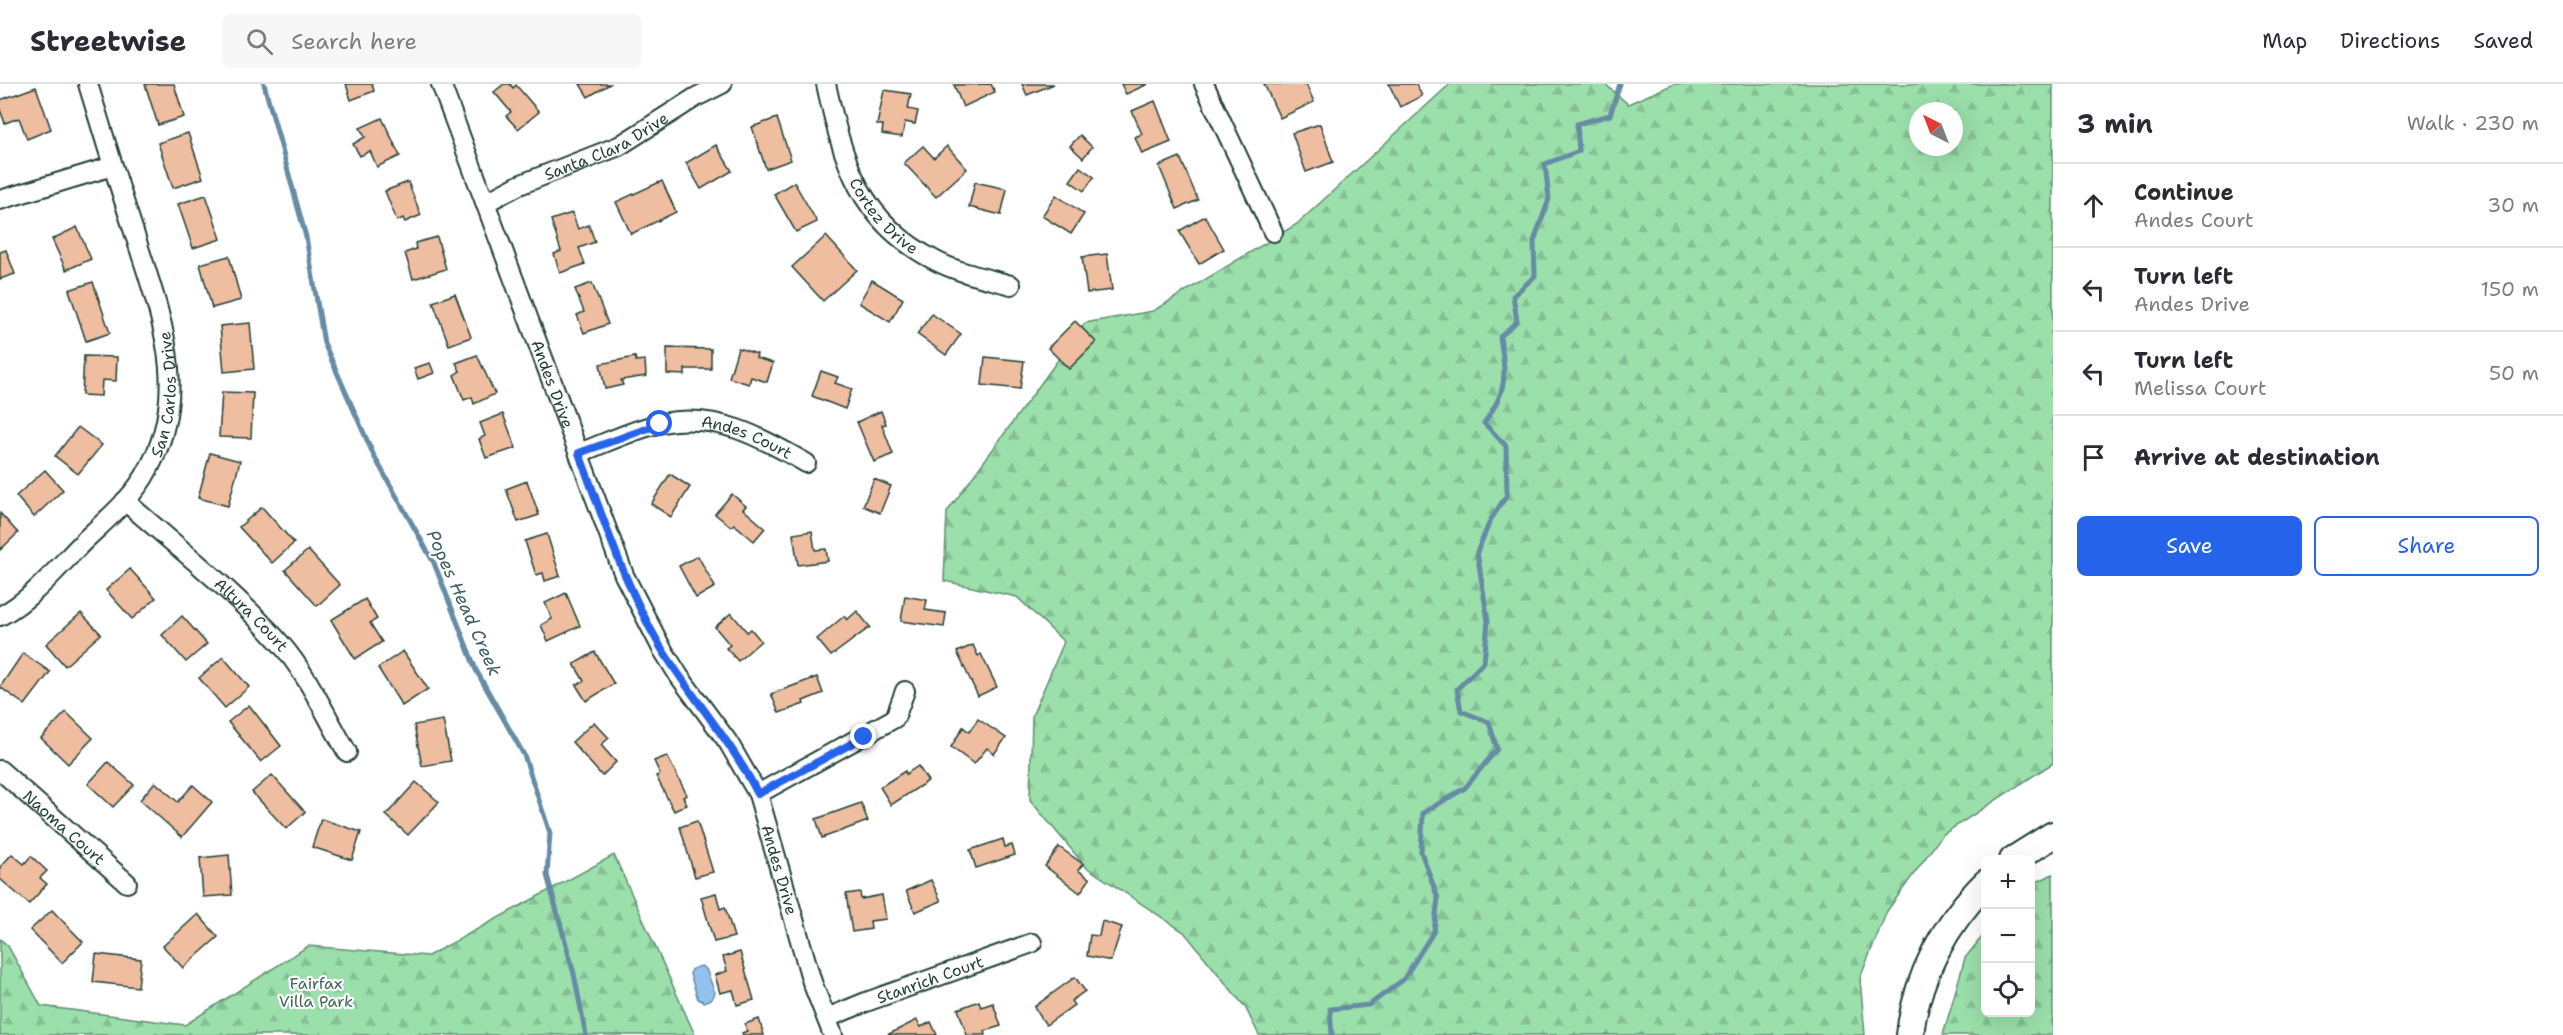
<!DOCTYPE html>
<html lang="en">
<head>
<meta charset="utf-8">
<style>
  :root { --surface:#fff; --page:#f7f7f7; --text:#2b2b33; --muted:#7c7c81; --line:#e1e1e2; --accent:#2563eb }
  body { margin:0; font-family:"Shantell Sans",sans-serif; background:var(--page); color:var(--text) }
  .controls { position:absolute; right:18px; bottom:18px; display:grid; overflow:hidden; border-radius:9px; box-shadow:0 6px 24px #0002 }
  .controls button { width:54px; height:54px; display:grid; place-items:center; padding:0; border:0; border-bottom:2px solid var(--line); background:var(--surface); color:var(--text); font:30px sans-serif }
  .compass { position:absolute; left:1909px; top:18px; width:54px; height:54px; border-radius:50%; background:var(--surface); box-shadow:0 6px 24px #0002; rotate:318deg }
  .stop { position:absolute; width:18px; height:18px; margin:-14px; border:4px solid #2563eb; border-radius:50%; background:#fff }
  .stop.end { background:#2563eb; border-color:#fff; box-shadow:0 2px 6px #0008 }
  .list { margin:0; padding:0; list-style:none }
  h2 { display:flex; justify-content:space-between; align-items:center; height:78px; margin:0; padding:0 24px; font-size:26px }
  h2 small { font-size:20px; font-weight:400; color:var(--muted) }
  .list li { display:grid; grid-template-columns:39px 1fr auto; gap:18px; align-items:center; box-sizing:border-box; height:84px; padding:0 24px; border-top:2px solid var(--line) }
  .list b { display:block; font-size:22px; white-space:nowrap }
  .list p { margin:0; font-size:20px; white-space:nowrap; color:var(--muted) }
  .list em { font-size:20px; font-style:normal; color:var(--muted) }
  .actions { display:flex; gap:12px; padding:18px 24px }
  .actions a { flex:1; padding:14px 0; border:2px solid var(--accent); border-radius:9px; text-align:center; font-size:21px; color:var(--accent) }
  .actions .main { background:var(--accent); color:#fff }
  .icon { flex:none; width:33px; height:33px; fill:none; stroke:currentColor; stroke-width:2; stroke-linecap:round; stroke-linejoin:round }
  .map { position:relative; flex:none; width:2053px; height:951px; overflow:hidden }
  header { display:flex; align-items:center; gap:36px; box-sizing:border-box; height:84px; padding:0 30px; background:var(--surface); border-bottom:2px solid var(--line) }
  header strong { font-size:28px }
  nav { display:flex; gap:33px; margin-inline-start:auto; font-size:21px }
  .search { width:420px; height:54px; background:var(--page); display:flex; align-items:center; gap:15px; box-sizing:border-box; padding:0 21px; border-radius:9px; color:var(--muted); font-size:22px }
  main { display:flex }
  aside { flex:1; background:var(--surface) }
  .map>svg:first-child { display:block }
  .forest { fill:url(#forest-firs); stroke:#5d8e70; stroke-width:1.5; fill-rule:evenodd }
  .water { fill:#94c1ee; stroke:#658ca4; stroke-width:1.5 }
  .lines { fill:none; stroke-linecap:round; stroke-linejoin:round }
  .stream { stroke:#658ca4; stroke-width:5 }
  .building { fill:#efbd9f; stroke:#1f3d34; stroke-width:1.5 }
  .street-casing { stroke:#1f3d34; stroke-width:22 }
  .secondary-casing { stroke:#1f3d34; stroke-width:30 }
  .street { stroke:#fff; stroke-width:18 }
  .secondary { stroke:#fff; stroke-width:26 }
  .route { stroke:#2563eb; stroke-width:8 }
  .labels { text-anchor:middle; stroke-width:4.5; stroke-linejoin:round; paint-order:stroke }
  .street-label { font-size:16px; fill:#1f3d34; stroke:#fff }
  .park-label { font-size:16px; fill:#3e6652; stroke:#fff }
  .water-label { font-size:18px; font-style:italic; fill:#3c5e62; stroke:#fff }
</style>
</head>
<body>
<header>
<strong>Streetwise</strong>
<div class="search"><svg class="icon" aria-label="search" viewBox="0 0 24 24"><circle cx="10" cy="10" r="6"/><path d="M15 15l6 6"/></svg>Search here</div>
<nav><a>Map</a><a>Directions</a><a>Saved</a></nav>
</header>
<main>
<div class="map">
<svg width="2053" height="951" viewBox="0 0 2053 951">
  <defs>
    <pattern id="forest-firs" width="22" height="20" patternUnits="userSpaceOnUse" patternTransform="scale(1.5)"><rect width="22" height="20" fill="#9bdfab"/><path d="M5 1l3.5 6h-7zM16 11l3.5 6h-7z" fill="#85c094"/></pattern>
  </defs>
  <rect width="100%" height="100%" fill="#fff"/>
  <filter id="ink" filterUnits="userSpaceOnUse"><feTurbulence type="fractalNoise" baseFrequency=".0167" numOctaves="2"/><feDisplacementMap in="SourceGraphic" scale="12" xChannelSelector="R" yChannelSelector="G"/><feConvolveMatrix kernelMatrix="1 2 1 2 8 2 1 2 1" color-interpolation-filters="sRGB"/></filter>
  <g filter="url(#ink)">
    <g class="forest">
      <path d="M1450 0H1605L1628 20 1674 0H2053V679L1942 751 1887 827 1860 894 1865 951H1259L1245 923 1184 848 1086 783 1030 716 1032 632 1064 558 1017 513 944 497 947 428 1085 239 1153 227 1297 140ZM1918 27H1954V63H1918Z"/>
      <polygon points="614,771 695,951 0,951 0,855 8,862 41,922 185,941 308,862 428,872"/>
      <polygon points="2053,790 2053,951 1943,951 1965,874 1985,849 1986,928 2030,928 2031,801"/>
    </g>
    <polygon class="water" points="701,882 706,885 715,909 712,915 704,918 698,915 690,890 692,885"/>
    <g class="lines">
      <g class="stream">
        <polyline points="264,0 306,153 324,259 374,372 434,479 476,586 524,671 550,749 547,791 574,890 586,951"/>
        <path d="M1332 951 1330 925 1369 921 1403 896 1434 847 1438 814 1421 768 1423 729 1465 704 1497 665 1489 638 1461 627 1457 605 1484 578 1488 537 1477 468 1491 435 1507 411 1506 362 1484 339C1508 306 1506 292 1500 253L1517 237 1513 212 1535 192 1534 157 1549 115 1545 80 1579 67 1577 40 1610 31 1620 0"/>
      </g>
    </g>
    <g class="building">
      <polygon points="145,0 174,0 184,33 158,41"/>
      <polygon points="346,0 372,0 374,7 351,16"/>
      <polygon points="504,0 510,0 513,4 516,1 539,28 518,45 506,32 511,28 494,8"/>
      <polygon points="580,0 610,0 588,13"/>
      <polygon points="991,0 995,8 963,23 954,1"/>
      <polygon points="1022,0 1054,0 1027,11"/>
      <polygon points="1121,0 1148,0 1126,10"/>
      <polygon points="1264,0 1306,0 1314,18 1280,34"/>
      <polygon points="1389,0 1416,0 1422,12 1400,23"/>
      <polygon points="36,3 51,45 27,55 19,34 5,39 0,26 0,16"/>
      <polygon points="884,6 911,10 908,25 918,27 915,40 905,38 902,53 882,50 883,41 877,41"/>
      <polygon points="1155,17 1171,58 1142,70 1135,53 1142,50 1132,27"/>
      <polygon points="382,34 400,72 377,83 370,67 360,72 353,60 365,53 360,44"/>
      <polygon points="777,34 791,76 766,85 752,43"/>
      <polygon points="1320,40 1333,78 1306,88 1292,49"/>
      <polygon points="188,49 203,94 173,104 158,59"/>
      <polygon points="1080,51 1092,63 1083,74 1070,62"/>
      <polygon points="716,61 732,87 701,105 686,79"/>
      <polygon points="923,62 934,74 947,62 967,85 936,113 904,79"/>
      <polygon points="1180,73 1198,116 1177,125 1159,82"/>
      <polygon points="1080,83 1094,93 1084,107 1070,97"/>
      <polygon points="662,97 676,128 631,150 616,118"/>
      <polygon points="408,98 421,131 405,138 403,134 397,137 385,107"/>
      <polygon points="794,98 817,138 796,148 774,110"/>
      <polygon points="975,98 1007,105 1001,131 969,123"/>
      <polygon points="206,111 221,155 193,164 178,120"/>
      <polygon points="1056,111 1084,130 1071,150 1042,132"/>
      <polygon points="572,129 578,145 589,141 595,158 579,164 585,180 560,189 554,170 561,167 551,136"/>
      <polygon points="1205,132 1224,165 1199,180 1179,147"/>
      <polygon points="77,143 91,175 66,186 52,155"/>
      <polygon points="826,152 857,186 823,217 792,183"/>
      <polygon points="437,153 446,185 413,195 405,169 416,165 415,159"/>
      <polygon points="6,166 15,190 0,195 0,168"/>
      <polygon points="1107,170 1112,206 1087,209 1082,173"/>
      <polygon points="229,172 241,216 212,224 200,180"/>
      <polygon points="872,196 903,215 890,238 859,219"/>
      <polygon points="93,198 110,249 86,257 69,206"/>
      <polygon points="592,199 608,240 584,249 577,231 584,228 575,205"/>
      <polygon points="455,210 471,253 449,261 433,218"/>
      <polygon points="932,230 961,250 946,271 917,250"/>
      <polygon points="1075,237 1096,258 1069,285 1048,264"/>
      <polygon points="250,239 254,285 224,288 220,242"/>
      <polygon points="667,264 711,265 711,285 685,285 685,291 667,290"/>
      <polygon points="738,264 757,270 756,274 773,279 767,298 751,293 749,300 729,294"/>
      <polygon points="477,271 495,310 474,320 472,313 464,316 454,291 460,287 456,279"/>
      <polygon points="84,272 117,273 116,297 102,296 101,312 82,311"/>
      <polygon points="635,273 636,277 645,276 646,292 621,296 623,301 605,305 600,280"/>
      <polygon points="985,273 1024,277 1020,305 982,301"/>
      <polygon points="430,279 434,289 418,295 414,284"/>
      <polygon points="821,287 838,293 835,299 852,305 845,325 812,312"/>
      <polygon points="222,308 253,309 251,354 219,353"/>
      <polygon points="881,327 886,340 882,341 893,370 874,378 857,338"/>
      <polygon points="503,330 516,364 486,374 479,355 485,352 480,339"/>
      <polygon points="78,343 102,361 78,390 55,372"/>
      <polygon points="210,369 240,377 228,422 198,414"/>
      <polygon points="45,386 63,406 34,433 16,412"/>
      <polygon points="670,390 690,403 671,433 651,420"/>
      <polygon points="874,395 891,402 880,429 863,422"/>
      <polygon points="527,397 539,431 518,438 506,405"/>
      <polygon points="732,410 746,422 743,425 765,444 754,457 734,440 731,443 715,430"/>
      <polygon points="262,423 294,459 272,479 239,443"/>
      <polygon points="0,429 18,449 0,466"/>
      <polygon points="812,447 815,466 826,465 828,477 798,481 793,450"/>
      <polygon points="547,450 560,492 545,497 543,489 536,491 525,457"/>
      <polygon points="308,466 340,501 317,522 285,486"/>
      <polygon points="698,472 715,503 696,514 679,482"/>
      <polygon points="130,485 156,514 132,535 106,506"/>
      <polygon points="566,509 580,542 548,557 541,541 552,535 545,519"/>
      <polygon points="905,512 927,516 925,526 946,529 944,543 901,537"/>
      <polygon points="365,515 377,535 370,539 382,558 355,575 331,536"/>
      <polygon points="857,527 870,543 831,572 817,555 844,532 847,536"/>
      <polygon points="81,529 101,550 65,582 46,560"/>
      <polygon points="731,529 747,548 751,545 761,557 738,577 726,564 730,561 715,543"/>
      <polygon points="182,532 207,560 186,578 162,551"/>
      <polygon points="973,561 978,572 981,570 997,603 978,612 957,568"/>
      <polygon points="403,567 428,605 402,622 378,584"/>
      <polygon points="595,568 614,600 586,617 576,601 584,597 574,580"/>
      <polygon points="23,569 50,588 25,621 0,603"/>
      <polygon points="223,573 249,603 225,624 199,594"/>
      <polygon points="817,593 823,609 803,617 804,620 779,629 771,610"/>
      <polygon points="249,621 281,662 261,678 228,638"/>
      <polygon points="66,628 93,654 68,680 41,654"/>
      <polygon points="978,635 1006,654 994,670 987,664 974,680 951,663 963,643 969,648"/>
      <polygon points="443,636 451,677 422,682 414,641"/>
      <polygon points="594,638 609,654 601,661 616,678 602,692 572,658"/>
      <polygon points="667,672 687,711 683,713 687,721 674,727 656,692 660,690 654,677"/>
      <polygon points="108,678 134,701 113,723 88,700"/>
      <polygon points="918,682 928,697 891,721 880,703 905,687 906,690"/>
      <polygon points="272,691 305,728 286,745 252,708"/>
      <polygon points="155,698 178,718 193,701 212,718 182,753 140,716"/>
      <polygon points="416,698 439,718 408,751 386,731"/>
      <polygon points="861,719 868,737 822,754 816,735"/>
      <polygon points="321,735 361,748 352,776 312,763"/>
      <polygon points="697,737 713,788 695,793 680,743"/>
      <polygon points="1003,755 1005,763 1012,761 1015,771 976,784 970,766"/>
      <polygon points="1059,763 1083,780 1078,786 1090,795 1080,809 1045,782"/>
      <polygon points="12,770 24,780 31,772 47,787 40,794 47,800 29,820 0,795 0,783"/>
      <polygon points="229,771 232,811 203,813 200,774"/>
      <polygon points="931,796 941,817 915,828 906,807"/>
      <polygon points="860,808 861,815 882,811 886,835 870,837 871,845 852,848 846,810"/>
      <polygon points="716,809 720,825 725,823 734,853 714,858 701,813"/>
      <polygon points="52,826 83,858 62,879 30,846"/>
      <polygon points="198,830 218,853 183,884 163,862"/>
      <polygon points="1102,837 1122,843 1111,877 1087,872 1090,851 1099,852"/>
      <polygon points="740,868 754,916 737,921 733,906 720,909 715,891 727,887 723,873"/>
      <polygon points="96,870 141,875 138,903 93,898"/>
      <polygon points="1075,893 1085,907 1071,917 1074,921 1046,941 1034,923"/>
      <polygon points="979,917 981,923 993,919 1001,942 985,947 986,951 967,951 958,925"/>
      <polygon points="759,935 764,951 743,951 742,949 747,947 745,940"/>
      <polygon points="917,936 921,943 931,938 937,951 887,951"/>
    </g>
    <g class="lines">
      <g class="street-casing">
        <g id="street">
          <path id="s1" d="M441 0 624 491 661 563 679 592 728 658 758 710 812 898 833 951"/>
          <path id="s2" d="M826 0C843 77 859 138 936 177 959 189 986 194 1011 201"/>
          <polyline points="1204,0 1273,148"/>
          <polyline points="0,116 113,82"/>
          <path id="s3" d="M485 119 519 101 619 62 696 13 722 0"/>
          <path id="s4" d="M579 369C606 359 634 345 662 339 716 328 761 353 806 379"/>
          <path id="s5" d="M125 417C177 463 234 507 280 559 308 591 326 632 347 668"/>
          <path id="s6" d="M0 532C33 515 59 482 85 456 105 437 129 417 144 393 194 310 160 231 134 148 118 99 103 49 88 0"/>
          <path id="s7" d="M0 686 127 799"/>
          <polyline points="758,710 895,634 905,607"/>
          <path id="s8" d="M827 934 866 918 1032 859"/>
        </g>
      </g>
      <g class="secondary-casing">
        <g id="secondary">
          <polyline points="2013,776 2053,751"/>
          <path d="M1910 951C1916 894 1945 839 1986 799"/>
        </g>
      </g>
      <use href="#street" class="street"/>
      <use href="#secondary" class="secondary"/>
    </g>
  </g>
  <g class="lines" filter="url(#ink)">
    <path class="route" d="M660 340 579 369C603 434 625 502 660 562 691 613 731 656 758 710L864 653"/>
  </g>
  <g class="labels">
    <g class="street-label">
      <text dy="6" stroke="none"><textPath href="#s3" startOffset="134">Santa Clara Drive</textPath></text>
      <text dy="6" stroke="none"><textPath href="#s2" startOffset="147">Cortez Drive</textPath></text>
      <text dy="6" stroke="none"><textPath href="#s1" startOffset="320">Andes Drive</textPath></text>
      <text dy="6" stroke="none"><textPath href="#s6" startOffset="288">San Carlos Drive</textPath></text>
      <text dy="6" stroke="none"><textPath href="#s4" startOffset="176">Andes Court</textPath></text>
      <text dy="6" stroke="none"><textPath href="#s5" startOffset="170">Altura Court</textPath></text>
      <text dy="6" stroke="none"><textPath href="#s7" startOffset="86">Naoma Court</textPath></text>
      <text dy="6" stroke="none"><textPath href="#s1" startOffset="860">Andes Drive</textPath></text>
      <text dy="6" stroke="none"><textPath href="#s8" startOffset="110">Stanrich Court</textPath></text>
    </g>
    <g class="park-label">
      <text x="316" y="905">Fairfax<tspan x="316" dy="18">Villa Park</tspan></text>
    </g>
    <g class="water-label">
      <text transform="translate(464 519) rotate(66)" y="6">Popes Head Creek</text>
    </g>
  </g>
</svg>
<div class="controls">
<button>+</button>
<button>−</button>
<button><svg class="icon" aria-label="locate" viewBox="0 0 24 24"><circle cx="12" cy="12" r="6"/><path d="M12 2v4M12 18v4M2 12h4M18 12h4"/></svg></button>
</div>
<svg class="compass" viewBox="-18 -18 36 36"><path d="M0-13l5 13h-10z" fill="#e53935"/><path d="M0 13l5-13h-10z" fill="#7c7c81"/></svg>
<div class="stop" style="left:660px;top:340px"></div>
<div class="stop end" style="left:864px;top:653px"></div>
</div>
<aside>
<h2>3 min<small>Walk · 230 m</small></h2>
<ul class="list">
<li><svg class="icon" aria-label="ahead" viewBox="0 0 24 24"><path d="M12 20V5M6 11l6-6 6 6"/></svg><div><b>Continue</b><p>Andes Court</p></div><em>30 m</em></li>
<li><svg class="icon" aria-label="left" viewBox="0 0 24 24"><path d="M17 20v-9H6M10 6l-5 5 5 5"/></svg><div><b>Turn left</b><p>Andes Drive</p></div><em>150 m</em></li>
<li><svg class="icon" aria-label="left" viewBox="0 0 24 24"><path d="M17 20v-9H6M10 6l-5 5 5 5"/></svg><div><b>Turn left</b><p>Melissa Court</p></div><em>50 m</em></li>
<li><svg class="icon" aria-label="arrive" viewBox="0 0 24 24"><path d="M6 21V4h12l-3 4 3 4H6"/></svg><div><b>Arrive at destination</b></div></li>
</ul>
<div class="actions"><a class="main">Save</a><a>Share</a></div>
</aside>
</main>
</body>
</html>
